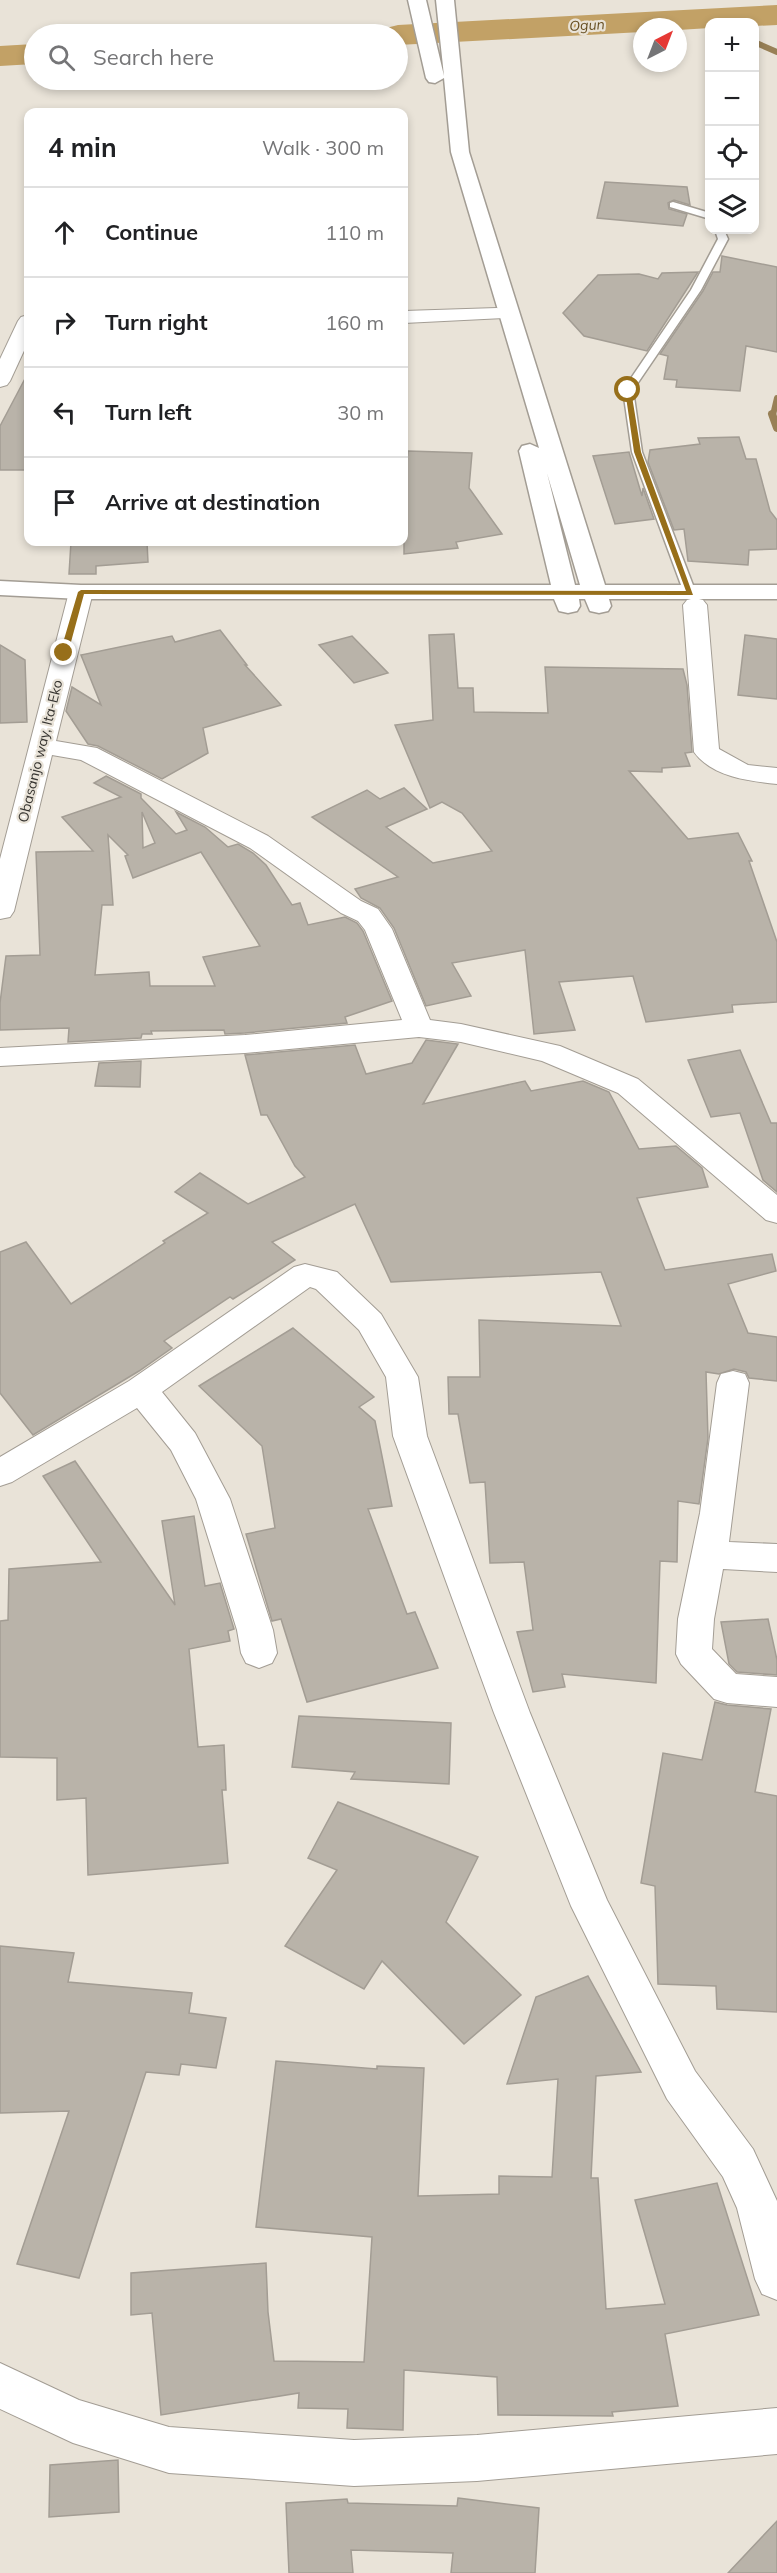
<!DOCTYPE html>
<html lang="en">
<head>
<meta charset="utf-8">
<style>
  :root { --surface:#fff; --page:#f2f2f2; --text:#202124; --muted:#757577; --line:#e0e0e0 }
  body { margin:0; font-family:Mulish,sans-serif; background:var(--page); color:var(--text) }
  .controls { position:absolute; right:18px; top:18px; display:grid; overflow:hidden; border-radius:12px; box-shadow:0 3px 9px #0003 }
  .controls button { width:54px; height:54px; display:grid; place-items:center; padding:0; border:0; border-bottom:2px solid var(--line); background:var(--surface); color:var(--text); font:30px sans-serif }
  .compass { position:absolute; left:633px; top:18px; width:54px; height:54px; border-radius:50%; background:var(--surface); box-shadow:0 3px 9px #0003; rotate:42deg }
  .stop { position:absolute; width:18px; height:18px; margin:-14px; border:4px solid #976f1a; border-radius:50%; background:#fff }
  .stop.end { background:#976f1a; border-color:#fff; box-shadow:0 2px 6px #0008 }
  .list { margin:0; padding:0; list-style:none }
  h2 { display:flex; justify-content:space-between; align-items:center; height:78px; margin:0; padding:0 24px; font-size:26px }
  h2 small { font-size:20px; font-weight:400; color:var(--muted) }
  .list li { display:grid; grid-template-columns:39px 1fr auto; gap:18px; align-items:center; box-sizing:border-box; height:90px; padding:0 24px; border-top:2px solid var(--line) }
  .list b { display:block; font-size:22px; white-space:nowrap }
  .list em { font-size:20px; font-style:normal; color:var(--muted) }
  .icon { flex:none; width:33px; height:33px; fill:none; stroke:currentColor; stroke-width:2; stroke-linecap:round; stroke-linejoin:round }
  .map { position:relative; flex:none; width:777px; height:2573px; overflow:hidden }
  .search { position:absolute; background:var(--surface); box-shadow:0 3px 9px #0003; left:24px; top:24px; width:384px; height:66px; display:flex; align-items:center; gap:15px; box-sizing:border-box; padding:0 21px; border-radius:33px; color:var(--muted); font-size:22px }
  .panel { position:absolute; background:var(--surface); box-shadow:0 3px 9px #0003; left:24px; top:108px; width:384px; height:438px; border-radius:12px }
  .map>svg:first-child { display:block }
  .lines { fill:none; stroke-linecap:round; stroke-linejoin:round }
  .stream-far1 { stroke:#988056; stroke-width:6 }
  .stream { stroke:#988056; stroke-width:8 }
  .river { fill:#c2a166; fill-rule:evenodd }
  .building { fill:#b9b3a9; stroke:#a39d94; stroke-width:1.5; fill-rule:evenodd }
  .service-casing { stroke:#a39d94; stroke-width:3 }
  .minor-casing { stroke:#a39d94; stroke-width:2 }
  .secondary-casing { stroke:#a39d94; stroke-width:3 }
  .service { fill:#fff; fill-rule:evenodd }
  .minor { fill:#fff; fill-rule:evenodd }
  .secondary { fill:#fff; fill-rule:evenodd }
  .route { fill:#976f1a }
  .labels { text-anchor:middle; stroke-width:4.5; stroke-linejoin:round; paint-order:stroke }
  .far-water-label { font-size:14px; font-style:italic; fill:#654d20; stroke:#e9e3d8 }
  .far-street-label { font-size:14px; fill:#363430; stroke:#e9e3d8 }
</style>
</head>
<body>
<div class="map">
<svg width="777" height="2573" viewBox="0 0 777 2573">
  <rect width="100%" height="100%" fill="#e9e3d8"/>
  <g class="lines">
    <g class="stream-far1">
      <polyline points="702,19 710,22"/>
      <polyline points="754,42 777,52"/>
      <polyline points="773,415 777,398"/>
    </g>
    <polyline class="stream" points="772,414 777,428"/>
    <g class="river">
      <polygon points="777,5 777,25 754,26 754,22 710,22 710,28 678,30 678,27 642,27 642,32 398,45 398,34 382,34 386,28 398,25"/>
      <polygon points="34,44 34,64 0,66 0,46"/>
    </g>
  </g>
  <g class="building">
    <polygon points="605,182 687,187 690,205 674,200 668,203 669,209 687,214 683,226 597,218"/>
    <polygon points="722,256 777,267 777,352 746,346 740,391 676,387 677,380 664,379 668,356 660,354 703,291 713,272 720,272"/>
    <polygon points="698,272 647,351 584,336 563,313 598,275 639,274 658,279 662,273"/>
    <polygon points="28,373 28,470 0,470 0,426"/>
    <polygon points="739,437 746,459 756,459 770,511 777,520 777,549 749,550 748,565 688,561 684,529 674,530 648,462 650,450 700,444 698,438"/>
    <polygon points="408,451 472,453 469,488 502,534 456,542 458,548 404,554 404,483"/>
    <polygon points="629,452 642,496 643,488 654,519 615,524 593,456"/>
    <polygon points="71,542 147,542 148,562 96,566 96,574 69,574"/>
    <polygon points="220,630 247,665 245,665 281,705 203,728 208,753 162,779 98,746 88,744 66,711 72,687 101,705 81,655 172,636 175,642"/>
    <polygon points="454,634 458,688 473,688 474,712 548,713 545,667 683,669 687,685 692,752 685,753 690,766 662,768 662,772 629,771 688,839 738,833 752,861 749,861 777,942 777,1002 732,1005 733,1012 646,1022 633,976 559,982 575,1030 534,1034 525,950 452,963 471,996 426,1006 394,928 380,908 361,898 355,889 398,877 312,817 367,790 380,799 404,788 427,809 386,827 433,863 492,851 462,813 442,802 430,808 395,725 433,720 429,635"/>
    <polygon points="745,635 777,639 777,699 738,695"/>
    <polygon points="352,636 388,673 354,683 319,645"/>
    <polygon points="0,645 25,660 27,722 0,723"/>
    <path d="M106 776 141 794V798L176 834 187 830 176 812 205 827 228 847 238 844 253 853 266 865 292 905 300 903 308 925 345 917 357 923 363 931 392 1001 345 1017 347 1023 245 1033 225 1034 224 1030 151 1031 152 1034H142L141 1038 68 1042 69 1028 0 1030V1003L6 956 40 955 36 852 93 851 62 817 121 797 94 783ZM142 812 155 843 143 848ZM108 835 128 855 125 856 133 878 201 852 260 946 203 957 215 986H150L149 972 95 975 102 905H113Z"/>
    <polygon points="426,1040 458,1044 423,1104 525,1081 531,1091 583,1081 609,1092 639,1149 676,1146 702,1168 708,1187 637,1198 665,1270 772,1254 776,1271 728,1284 748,1333 777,1337 777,1381 749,1378 746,1372 734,1369 719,1374 706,1372 708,1438 699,1504 678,1501 677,1562 660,1561 656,1683 562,1674 565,1687 533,1692 517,1632 533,1630 524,1562 490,1563 485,1482 470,1483 458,1414 449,1414 448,1377 480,1377 479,1320 621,1326 601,1272 391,1282 355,1204 272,1242 295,1260 233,1299 230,1297 164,1341 172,1348 139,1371 33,1435 0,1393 0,1252 26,1242 71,1304 165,1243 163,1241 208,1213 175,1192 200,1173 248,1204 305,1177 295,1166 267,1115 261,1115 245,1055 355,1045 366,1074 412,1063"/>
    <polygon points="740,1050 771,1123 777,1123 777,1192 763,1180 740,1113 711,1117 688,1060"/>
    <polygon points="141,1061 140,1087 95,1086 99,1063"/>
    <polygon points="293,1328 374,1397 359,1407 375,1421 392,1506 368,1509 407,1614 415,1612 438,1668 307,1702 281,1619 272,1621 246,1534 275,1528 262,1446 199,1386"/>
    <polygon points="75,1461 175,1605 162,1521 194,1516 205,1586 220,1583 234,1629 228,1631 230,1641 189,1649 198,1747 224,1745 226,1790 222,1790 228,1863 88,1875 86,1798 57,1800 57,1758 0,1757 0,1621 8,1620 9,1569 101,1562 43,1476"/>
    <polygon points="768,1619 777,1660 777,1675 737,1672 729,1664 721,1622"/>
    <polygon points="715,1702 727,1705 771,1709 755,1792 777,1796 777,2012 717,2009 716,1986 658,1984 655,1886 641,1883 663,1753 702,1760"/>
    <polygon points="299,1716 451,1723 449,1784 351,1779 355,1772 292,1767"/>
    <polygon points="338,1802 478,1857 446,1922 521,1995 464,2044 382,1961 364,1989 285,1946 337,1870 308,1858"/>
    <polygon points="0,1946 74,1953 68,1982 192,1993 189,2013 226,2018 216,2068 181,2064 179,2075 146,2072 79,2278 17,2264 69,2111 0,2113"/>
    <polygon points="588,1976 641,2072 596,2076 591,2178 598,2178 606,2309 665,2304 635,2200 717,2183 759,2315 665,2334 678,2406 612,2412 613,2416 498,2415 497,2377 404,2370 403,2430 347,2428 348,2409 298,2408 299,2393 161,2415 152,2313 131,2315 131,2273 266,2263 268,2312 274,2361 364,2362 372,2237 256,2227 276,2061 377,2069 377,2066 424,2068 418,2196 499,2194 499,2176 552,2177 558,2079 507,2084 536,1997"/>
    <polygon points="118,2460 119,2512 49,2517 50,2465"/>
    <polygon points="458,2498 539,2508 535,2573 451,2573 453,2553 351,2550 353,2573 289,2573 286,2503 347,2499 348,2503 457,2506"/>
    <polygon points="777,2521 777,2573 728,2573"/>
  </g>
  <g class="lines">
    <g class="service-casing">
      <g id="service">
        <polygon points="673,202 710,213 710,219 670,207 670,203"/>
        <polygon points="715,230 724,230 728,239 701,290 633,390 642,452 696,593 690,596 684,593 632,452 623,390 691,290 718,239"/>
      </g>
    </g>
    <g class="minor-casing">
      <g id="minor">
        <polygon points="497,308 504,310 507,314 504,318 404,323 404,311"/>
        <polygon points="28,315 28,342 10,381 7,385 0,387 0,359 18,321 21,317"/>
        <polygon points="81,585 89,587 93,592 56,741 97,748 268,836 361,901 378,909 392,929 430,1020 461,1024 560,1046 638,1079 777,1195 777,1223 766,1220 618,1093 542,1061 461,1042 419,1037 245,1053 0,1066 0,1048 245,1035 402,1020 365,930 358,921 341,913 250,848 81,760 52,755 14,911 10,917 0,919 0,859 69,592 73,587"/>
        <path d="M695 598 703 600 707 605 719 749 748 765 777 768V784C749 781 712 777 694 752L683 605 687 600Z"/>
        <polygon points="305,1264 337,1272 381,1314 418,1377 427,1436 530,1713 607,1900 695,2071 753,2149 777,2201 777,2300 762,2294 755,2279 737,2208 723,2177 667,2099 571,1906 494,1713 393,1436 386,1377 359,1330 316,1289 310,1287 162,1392 195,1433 230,1499 273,1630 277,1653 272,1663 259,1668 246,1663 241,1653 237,1630 196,1499 171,1450 137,1408 12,1482 0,1486 0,1457 129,1381 294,1267"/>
        <polygon points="733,1371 745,1374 749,1383 729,1542 777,1544 777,1572 723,1569 714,1619 712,1649 736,1674 777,1677 777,1707 727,1703 714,1699 681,1664 676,1654 678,1619 700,1513 717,1383 721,1374"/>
        <polygon points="0,2363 79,2400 169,2427 354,2440 477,2435 777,2408 777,2454 477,2481 354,2486 169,2473 73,2443 0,2409"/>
      </g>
    </g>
    <g class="secondary-casing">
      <path id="secondary" d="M408 0H426L444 76 436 0H454L469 152 605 585H777V599H609L611 606 608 611 599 613 590 611 585 599H579L580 606 577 611 568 613 559 611 554 599H81L0 595V581L81 585H551L519 451 522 446 530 444 539 448 451 152 444 78 435 83 429 82 426 78ZM547 473 580 585H575Z"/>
    </g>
    <use href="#service" class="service"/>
    <use href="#minor" class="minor"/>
    <use href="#secondary" class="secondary"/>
  </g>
  <polygon class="route" points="628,389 631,390 641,452 693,595 84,594 68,653 64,655 60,653 78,592 81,590 686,591 634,452 625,390"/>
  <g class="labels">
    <g class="far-water-label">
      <text transform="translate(587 25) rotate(-3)" y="5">Ogun</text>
    </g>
    <g class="far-street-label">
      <text transform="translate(40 751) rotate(-76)" y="5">Obasanjo way, Ita-Eko</text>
    </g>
  </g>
</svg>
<div class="controls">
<button>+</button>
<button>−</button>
<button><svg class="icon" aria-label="locate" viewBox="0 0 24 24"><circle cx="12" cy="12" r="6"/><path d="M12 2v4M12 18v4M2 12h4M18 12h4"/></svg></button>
<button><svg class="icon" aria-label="layers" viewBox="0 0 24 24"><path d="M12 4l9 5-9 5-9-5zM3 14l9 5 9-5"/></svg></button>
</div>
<svg class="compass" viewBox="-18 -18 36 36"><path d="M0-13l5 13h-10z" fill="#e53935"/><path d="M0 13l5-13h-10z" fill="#757577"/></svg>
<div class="stop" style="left:628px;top:390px"></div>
<div class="stop end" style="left:64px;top:653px"></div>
<div class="search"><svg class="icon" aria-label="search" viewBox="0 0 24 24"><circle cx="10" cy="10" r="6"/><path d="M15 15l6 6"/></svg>Search here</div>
<section class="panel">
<h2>4 min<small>Walk · 300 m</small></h2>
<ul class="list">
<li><svg class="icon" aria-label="ahead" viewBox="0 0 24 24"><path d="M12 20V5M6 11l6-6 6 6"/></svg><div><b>Continue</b></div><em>110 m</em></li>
<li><svg class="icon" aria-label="right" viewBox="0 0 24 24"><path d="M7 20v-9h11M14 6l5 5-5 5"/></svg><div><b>Turn right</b></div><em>160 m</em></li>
<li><svg class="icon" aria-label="left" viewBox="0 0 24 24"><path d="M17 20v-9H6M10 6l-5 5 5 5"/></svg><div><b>Turn left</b></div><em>30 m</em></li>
<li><svg class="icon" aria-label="arrive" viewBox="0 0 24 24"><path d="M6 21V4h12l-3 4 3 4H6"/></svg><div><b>Arrive at destination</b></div></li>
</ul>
</section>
</div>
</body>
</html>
